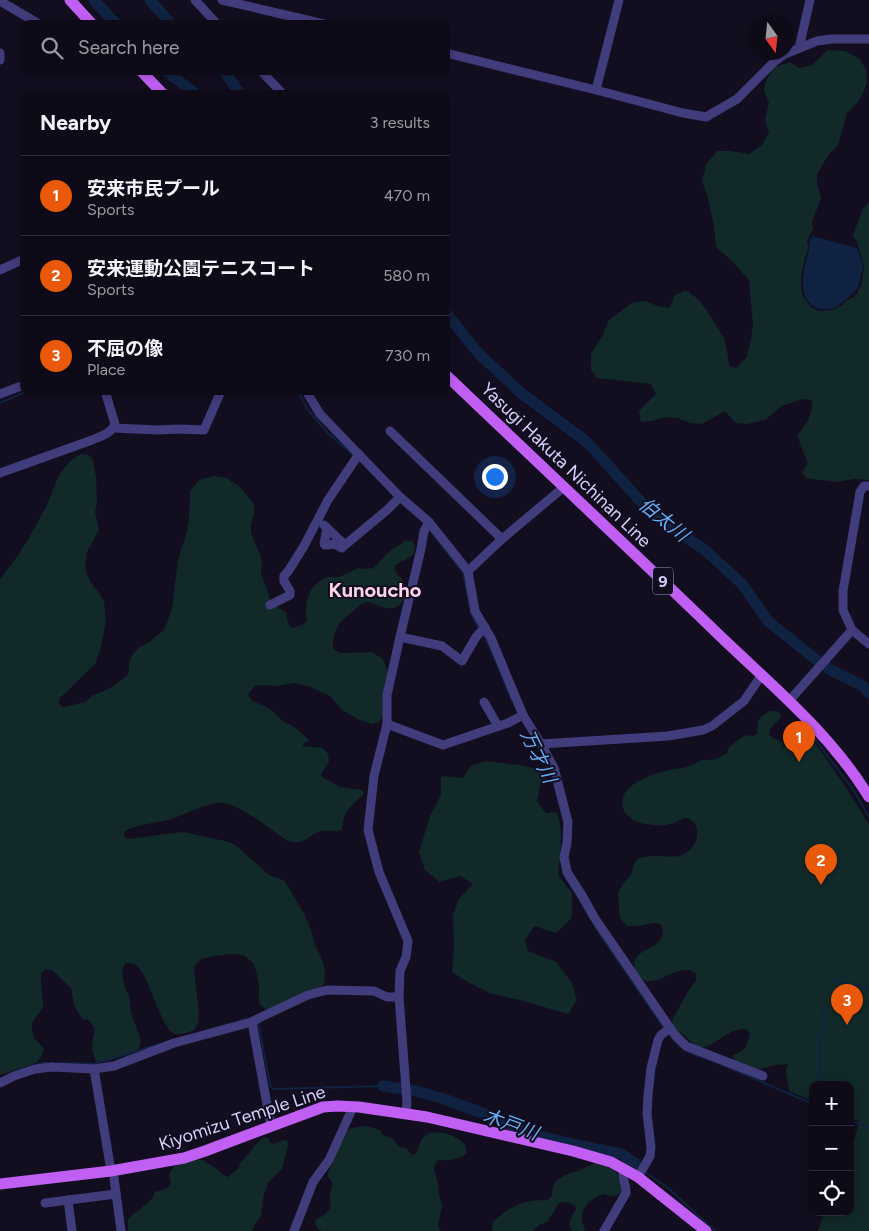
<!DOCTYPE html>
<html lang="en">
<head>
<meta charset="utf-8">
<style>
  :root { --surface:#0e0a17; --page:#1c1824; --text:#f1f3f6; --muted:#9b9aa1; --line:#2e2b36; --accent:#ea580c }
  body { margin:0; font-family:Figtree,"Noto Sans JP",sans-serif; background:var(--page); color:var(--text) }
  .controls { position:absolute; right:15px; bottom:15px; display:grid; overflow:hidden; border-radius:10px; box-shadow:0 2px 8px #0003 }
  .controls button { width:45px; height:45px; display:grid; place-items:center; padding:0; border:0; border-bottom:1px solid var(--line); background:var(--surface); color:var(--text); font:25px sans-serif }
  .compass { position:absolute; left:749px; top:15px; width:45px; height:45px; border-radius:50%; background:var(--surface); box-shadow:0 2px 8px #0003; rotate:165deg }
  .you { position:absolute; left:494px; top:476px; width:18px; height:18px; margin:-12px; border:4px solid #fff; border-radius:50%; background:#1a73e8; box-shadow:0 0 0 8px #1a73e833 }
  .badge { display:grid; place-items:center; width:32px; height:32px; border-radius:50%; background:var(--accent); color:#fff; font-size:16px; font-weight:700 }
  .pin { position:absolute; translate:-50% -41px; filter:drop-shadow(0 1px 2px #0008) }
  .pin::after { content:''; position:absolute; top:26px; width:18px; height:15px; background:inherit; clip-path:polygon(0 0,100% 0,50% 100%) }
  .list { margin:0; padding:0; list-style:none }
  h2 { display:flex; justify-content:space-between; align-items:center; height:65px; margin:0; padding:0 20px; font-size:21px }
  h2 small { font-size:16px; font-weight:400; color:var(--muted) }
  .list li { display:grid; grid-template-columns:32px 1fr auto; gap:15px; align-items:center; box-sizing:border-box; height:80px; padding:0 20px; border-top:1px solid var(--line) }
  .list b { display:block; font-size:19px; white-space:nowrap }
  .list p { margin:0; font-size:16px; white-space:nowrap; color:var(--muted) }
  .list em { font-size:16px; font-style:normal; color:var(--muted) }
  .icon { flex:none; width:28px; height:28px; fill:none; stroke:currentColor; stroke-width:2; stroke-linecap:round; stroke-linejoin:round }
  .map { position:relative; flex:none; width:869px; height:1231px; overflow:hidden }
  .search { position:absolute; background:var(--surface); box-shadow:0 2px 8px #0003; left:20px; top:20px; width:430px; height:55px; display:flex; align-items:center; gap:12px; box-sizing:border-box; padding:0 18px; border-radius:10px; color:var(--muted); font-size:19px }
  .panel { position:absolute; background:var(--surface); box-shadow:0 2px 8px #0003; left:20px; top:90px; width:430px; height:305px; border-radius:10px }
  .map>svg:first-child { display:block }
  .green { fill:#122929 }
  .water { fill:#102241 }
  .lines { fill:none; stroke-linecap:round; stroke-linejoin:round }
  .stream { stroke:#102241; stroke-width:2 }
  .river { stroke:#102241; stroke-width:11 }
  .minor { stroke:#413c7b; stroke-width:9 }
  .major { stroke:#c15ff4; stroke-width:11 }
  .labels { text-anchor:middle; stroke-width:4; stroke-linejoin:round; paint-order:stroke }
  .shield { fill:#120e1f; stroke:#9b96ba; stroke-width:1 }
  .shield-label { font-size:16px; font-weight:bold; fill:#d6d0fc }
  .street-label { font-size:18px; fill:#d6d0fc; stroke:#120e1f }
  .water-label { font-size:19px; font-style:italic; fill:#65adf4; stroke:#120e1f }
  .quarter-label { font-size:20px; font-weight:bold; fill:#fcd2eb; stroke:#120e1f }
</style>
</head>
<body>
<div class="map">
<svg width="869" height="1231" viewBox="0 0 869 1231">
  <rect width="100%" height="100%" fill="#120e1f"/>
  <g class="green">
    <path d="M828 50 845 51 860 59 866 70 867 82 863 93 857 103 847 113 838 145 829 154 817 174V183L821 198 812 222 813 229 807 240 808 248 802 270 801 277V289L803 297 812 308 819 311 833 310 843 305 845 301 854 297 857 293 862 283 864 266 857 242 853 235 863 209 869 202V480L854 479 836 482 806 478 802 472 808 463 800 444 798 435C807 423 813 416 812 400L802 399 782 406 765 420 747 424 736 423 725 411 702 424 690 423 678 418 665 417 652 421 641 422 639 411 656 394 651 384 597 378 591 369V354L602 336 609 320 632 303 646 301 657 306 669 308 675 295 686 290 699 300 711 317 724 338 727 350 729 366 736 368 747 357 750 344 753 325 749 280 732 261 716 247 714 226 708 198 702 181 706 165 717 151H731L749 154 762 145 769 132 765 121 769 103 764 91 766 80 775 67 790 62 799 68 812 65Z"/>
    <path d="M81 454 89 455 93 460 96 477 97 502 95 512 99 530 87 552 85 569 91 583 99 593 104 602 106 620 101 647 95 664 60 698 59 703 61 706 64 707 85 702 92 696 110 688 127 676 129 671V662L133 654 140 647 149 642 164 630 172 609 178 560 187 531 189 519 190 491 199 480 214 476 226 478 239 486 254 504V515L251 524V533L262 560 261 574 268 592 270 600 274 605 286 612 289 626 293 628 302 625 307 621 306 610 307 600 311 590 318 582 327 577H339L359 568 365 569 374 568C379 562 384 556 390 551 395 547 400 546 404 541H412L415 546 414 554 407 559 395 565V570C397 575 402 578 404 583 410 596 400 611 386 608 379 607 375 602 367 602 360 603 342 620 338 626 334 633 332 642 333 649L340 653H356L372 652 383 659 388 673 383 715 379 722 372 724 357 719 341 709 330 696 310 687 295 683 276 686 260 685 254 687 248 694 250 698 253 701 270 709 284 722 296 728 309 740 308 742 303 743V746L323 748 328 754 329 761 321 775 323 778 330 781 340 787 362 790 364 793C361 798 357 800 353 804 343 813 344 818 342 830 335 832 328 830 321 831 306 835 306 847 286 840 269 829 235 799 216 803 200 806 184 815 168 820 154 824 137 823 124 832V835L125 838 129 839 166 834 183 832 225 841 233 844 239 848 269 875 285 881 304 914 311 930 315 945 322 959 325 972 324 984 320 989 269 1010C254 1007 260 996 259 985 258 979 256 969 253 963 251 961 246 957 244 956 236 952 205 956 199 961 197 962 195 965 194 967L199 1016 198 1024 194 1030C189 1032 181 1035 175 1034 162 1032 150 977 137 966 134 963 130 963 126 963L124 965 122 973 125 989 129 995 131 1013 141 1040 139 1048 131 1054 104 1062 96 1061C90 1047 92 1043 95 1029L89 1020 82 1019 74 1005 71 988 52 970 46 969 41 973C41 980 41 987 42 994 42 998 44 1001 43 1006 40 1016 30 1018 32 1030 34 1043 40 1040 44 1050L41 1057 36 1063 0 1075V579C5 572 11 565 16 558 26 544 34 529 42 514 56 491 54 469 81 454Z"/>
    <path d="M770 711H777L781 714 780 718 770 729 769 735C773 739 778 739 783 743V746L781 749 807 732 844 784 869 825V1231H818L825 1212H850V1149L856 1135 859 1121 850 1117V1085H813V1101L789 1091 786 1072 788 1064 776 1065 759 1069 739 1064 733 1058V1055C747 1049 747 1047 750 1033L746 1029C724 1029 717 1047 699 1048L673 1026 672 1019C681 1007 686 991 696 981V974L690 970C687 970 683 970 679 971 665 975 644 992 636 971 625 945 672 953 661 924 652 921 645 926 636 926 633 926 630 926 627 926L620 918 618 893 624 882 631 875 634 864 637 859C643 857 649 856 656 856 664 856 674 858 682 855 693 851 700 838 696 827 695 822 690 818 685 818 680 819 676 823 671 824 654 828 617 823 623 798 626 783 656 772 670 770 676 768 683 769 689 766 693 765 698 761 702 760 707 759 706 760 710 760 716 760 723 756 727 753L729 747 745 735 753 736 757 734C758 730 757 726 758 722 760 716 766 714 770 711Z"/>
    <path d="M485 761 519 765 543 770 547 780 540 786 537 801 546 813 557 812C564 831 560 854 558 875L572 893V918L556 933 534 926 525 941 528 951 556 962 572 983 577 1000 568 1014 520 1000 492 994 468 982 452 972 454 947 453 915 459 899 473 884 460 876 440 882 425 870 419 852 430 816 441 795V776L463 778 471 766Z"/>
    <path d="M367 1126 380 1130C383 1136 385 1137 392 1138L399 1147 406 1148 411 1154 414 1155C420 1150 419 1139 426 1135 436 1128 459 1136 465 1145 466 1148 466 1150 467 1153 458 1160 449 1161 438 1160L435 1164 434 1170 438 1184 439 1194 442 1206 438 1226 441 1231H322L317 1228 315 1221C319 1217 325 1216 328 1211 333 1206 329 1201 330 1195 331 1186 336 1185 328 1177V1172L333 1163 345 1133 351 1128Z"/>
    <path d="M264 1137 268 1138 272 1144 284 1140H287L288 1145 282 1169 268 1183 264 1193 261 1216 255 1224 252 1231H128V1220L132 1215 138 1211 152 1199 155 1192 164 1190 169 1187 171 1183 169 1174 174 1166 196 1159 203 1160C207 1165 209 1164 214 1167 221 1171 219 1174 228 1177L239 1168 240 1163C250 1155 254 1143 264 1137Z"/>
    <path d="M597 1162C616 1168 619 1172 623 1192 615 1197 612 1197 603 1194 593 1198 581 1206 582 1218 582 1222 584 1227 585 1231H572C566 1223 572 1217 576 1209L575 1206 567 1202H560L547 1222 539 1225 533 1231H492L493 1222C504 1212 516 1203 532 1201 537 1200 543 1200 548 1200L552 1196 553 1187 556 1181 565 1175 578 1171Z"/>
  </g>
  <path class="water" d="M812 236 857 248C858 254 863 260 863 266 863 270 861 274 860 278 859 289 855 292 846 299 842 302 839 306 834 308 828 310 820 310 815 307 798 297 802 275 807 258 810 250 808 242 812 236Z"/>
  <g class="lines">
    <g class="stream">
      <polyline points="298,391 308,410 328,433 353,455"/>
      <polyline points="0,403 27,391"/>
      <polyline points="428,528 463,573 471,613 479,629"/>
      <polyline points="483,635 487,641 512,701"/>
      <polyline points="808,730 854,791 869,817"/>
      <polyline points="541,753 551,771"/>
      <polyline points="554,783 559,805"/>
      <polyline points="566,878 588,914"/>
      <polyline points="594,925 607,945 664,1028"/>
      <polyline points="830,980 869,988"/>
      <polyline points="258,1022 270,1084 273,1089 383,1086"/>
      <polyline points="215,1028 253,1017"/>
      <path d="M672 1038C682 1050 693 1055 708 1059L813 1104"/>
      <polyline points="60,1063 93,1064 160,1044"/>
      <polyline points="38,1064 43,1063 53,1063"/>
      <polyline points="819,1077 823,1004"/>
      <polyline points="850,1120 869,1128"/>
      <polyline points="647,1173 668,1188 715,1231"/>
    </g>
    <g class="river">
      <polyline points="94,0 116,24"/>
      <polyline points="150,0 171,24"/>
      <polyline points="166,71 196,94"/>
      <polyline points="224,71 240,94"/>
      <polyline points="446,313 479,354 521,393 587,442 652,514 705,550 742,584 769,622 818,661 829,669 863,686 869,693"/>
      <polyline points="383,1086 416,1091 444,1099 496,1118 531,1134 577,1145 622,1154 637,1165"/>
    </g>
    <g class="minor">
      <polyline points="195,0 217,24"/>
      <polyline points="222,0 324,24"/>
      <polyline points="0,1 39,24"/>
      <polyline points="799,48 810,0"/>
      <polyline points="0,53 0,60"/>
      <polyline points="446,53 596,90 683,113 706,117 737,99 775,61 785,54 817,41 832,39 869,39"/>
      <polyline points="261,71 283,94"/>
      <polyline points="596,90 619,0"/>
      <polyline points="0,270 24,259"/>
      <polyline points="306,391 320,414 400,497 429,522 468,571 475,611 491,638 523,715 541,744 554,768 568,822 567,843 564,857 567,872 583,897 594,917 670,1028 676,1036 686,1046 763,1076"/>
      <polyline points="0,394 24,385"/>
      <polyline points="114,428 157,430 179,429 204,430 221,391"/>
      <polyline points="390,431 502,539"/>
      <path d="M0 473 92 440C101 436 112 433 115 424L105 391"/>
      <polyline points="324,525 327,528 324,544 325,545 335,544 342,548"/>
      <polyline points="327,528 345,545 387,510 400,497"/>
      <polyline points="468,571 502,539 564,487"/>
      <polyline points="270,605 290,595 290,591 284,581 284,576 289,570 304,546 328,500 359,454"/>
      <polyline points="852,630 869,644"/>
      <polyline points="400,637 442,646 462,661 476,637 485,627"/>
      <polyline points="789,701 852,630 843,610 843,591 860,492 864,486 869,486"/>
      <polyline points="484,702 498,726"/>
      <polyline points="387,724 443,745 508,723 523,715"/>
      <polyline points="541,744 668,736 703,730 712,726 744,701 761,676"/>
      <polyline points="252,1022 271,1126"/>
      <polyline points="94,1069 111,1171"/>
      <polyline points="0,1083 14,1076 35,1069 52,1067 94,1069 114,1066 174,1043 252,1022 259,1018 308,995 327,990 374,991 387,997 399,997"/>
      <polyline points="406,1114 407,1102 399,997 400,971 406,957 408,941 379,872 368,830 374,776 387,724 387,695 400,637 421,549 424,531 429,522"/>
      <polyline points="113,1170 121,1231"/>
      <polyline points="638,1177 650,1156 651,1147 647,1114 648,1095 651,1068 658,1040 661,1035 670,1028"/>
      <polyline points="68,1200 72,1231"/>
      <polyline points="45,1203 116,1194"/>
      <polyline points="294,1231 313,1182 329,1160 353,1107"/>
      <path d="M604 1231 626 1193C627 1184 620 1177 624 1168"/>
    </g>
    <g class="major">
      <polyline points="70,0 92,24"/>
      <polyline points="141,71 163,94"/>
      <path d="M446 375C536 461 628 547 718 634 771 685 830 733 869 797"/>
      <polyline points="0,1184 111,1171 184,1158 205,1151 323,1107 337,1106 359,1107 427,1117 573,1151 611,1162 638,1177 706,1231"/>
    </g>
  </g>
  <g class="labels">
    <rect class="shield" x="653" y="567.5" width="20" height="27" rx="4"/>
    <g class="shield-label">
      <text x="663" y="587">9</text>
    </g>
    <g class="street-label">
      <text transform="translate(566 465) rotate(44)" y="6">Yasugi Hakuta Nichinan Line</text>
      <text transform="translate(242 1118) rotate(-18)" y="6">Kiyomizu Temple Line</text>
    </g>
    <g class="water-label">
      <text transform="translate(664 519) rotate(39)" y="7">伯太川</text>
      <text transform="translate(539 756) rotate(64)" y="7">万才川</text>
      <text transform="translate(511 1124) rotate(20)" y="7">木戸川</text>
    </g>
    <g class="quarter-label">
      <text x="375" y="597">Kunoucho</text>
    </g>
  </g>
</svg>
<div class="controls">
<button>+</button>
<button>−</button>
<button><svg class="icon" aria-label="locate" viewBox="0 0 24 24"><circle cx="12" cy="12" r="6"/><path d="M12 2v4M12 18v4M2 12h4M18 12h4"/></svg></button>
</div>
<svg class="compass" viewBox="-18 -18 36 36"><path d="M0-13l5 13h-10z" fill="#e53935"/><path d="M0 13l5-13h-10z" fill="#9b9aa1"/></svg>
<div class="you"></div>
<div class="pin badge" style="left:799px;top:762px">1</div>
<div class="pin badge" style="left:821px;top:885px">2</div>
<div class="pin badge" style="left:847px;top:1025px">3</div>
<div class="search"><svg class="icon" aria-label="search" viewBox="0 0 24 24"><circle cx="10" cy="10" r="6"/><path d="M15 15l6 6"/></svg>Search here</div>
<section class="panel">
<h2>Nearby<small>3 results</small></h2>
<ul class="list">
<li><span class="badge">1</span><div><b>安来市民プール</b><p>Sports</p></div><em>470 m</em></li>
<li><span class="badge">2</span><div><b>安来運動公園テニスコート</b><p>Sports</p></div><em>580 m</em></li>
<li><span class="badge">3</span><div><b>不屈の像</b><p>Place</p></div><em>730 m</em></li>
</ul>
</section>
</div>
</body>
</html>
